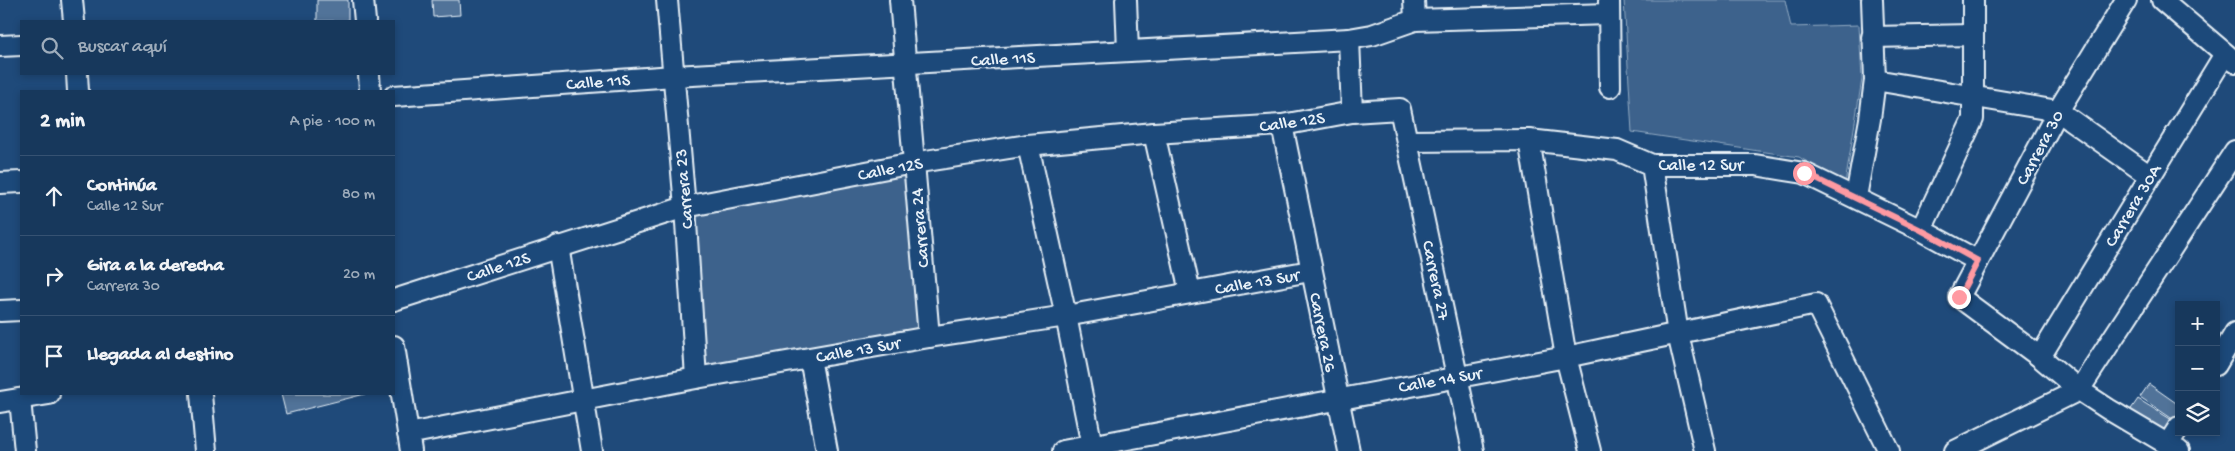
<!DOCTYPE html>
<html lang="es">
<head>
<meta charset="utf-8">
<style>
  :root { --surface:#17385c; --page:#203f62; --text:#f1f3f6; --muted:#9eacbb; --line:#365272 }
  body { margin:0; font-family:"Gochi Hand",sans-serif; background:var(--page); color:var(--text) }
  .controls { position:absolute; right:15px; bottom:15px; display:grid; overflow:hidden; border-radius:0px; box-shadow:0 2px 8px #0003 }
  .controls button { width:45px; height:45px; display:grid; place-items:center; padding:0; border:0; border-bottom:1px solid var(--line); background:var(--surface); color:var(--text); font:25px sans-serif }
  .stop { position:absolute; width:15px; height:15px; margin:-11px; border:4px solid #ff9aa2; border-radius:50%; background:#fff }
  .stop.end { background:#ff9aa2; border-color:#fff; box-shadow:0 1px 5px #0008 }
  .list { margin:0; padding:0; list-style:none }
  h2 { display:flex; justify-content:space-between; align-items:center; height:65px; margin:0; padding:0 20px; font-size:21px }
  h2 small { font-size:16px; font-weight:400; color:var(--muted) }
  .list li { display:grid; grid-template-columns:32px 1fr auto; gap:15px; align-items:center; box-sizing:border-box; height:80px; padding:0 20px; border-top:1px solid var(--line) }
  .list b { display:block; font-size:19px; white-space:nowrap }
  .list p { margin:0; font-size:16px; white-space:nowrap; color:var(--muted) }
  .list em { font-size:16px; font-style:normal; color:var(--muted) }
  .icon { flex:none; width:28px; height:28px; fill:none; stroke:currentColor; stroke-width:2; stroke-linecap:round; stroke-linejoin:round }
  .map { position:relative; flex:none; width:2235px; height:451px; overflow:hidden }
  .search { position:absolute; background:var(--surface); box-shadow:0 2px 8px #0003; left:20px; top:20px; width:375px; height:55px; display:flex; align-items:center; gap:12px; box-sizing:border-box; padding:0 18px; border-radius:0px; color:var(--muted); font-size:19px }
  .panel { position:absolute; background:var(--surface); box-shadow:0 2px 8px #0003; left:20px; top:90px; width:375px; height:305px; border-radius:0px }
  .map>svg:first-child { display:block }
  .green { fill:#3c628c; stroke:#92aac2 }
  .building { fill:#517399; stroke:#e8f1f8 }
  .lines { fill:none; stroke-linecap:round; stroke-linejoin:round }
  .minor-casing { stroke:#e8f1f8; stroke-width:24 }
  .minor { stroke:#1f4a7a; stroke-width:20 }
  .route { stroke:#ff9aa2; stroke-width:6 }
  .labels { text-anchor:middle; stroke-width:5; stroke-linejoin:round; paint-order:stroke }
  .street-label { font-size:18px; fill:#e8f1f8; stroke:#1f4a7a }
</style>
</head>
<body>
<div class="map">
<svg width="2235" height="451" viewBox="0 0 2235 451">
  <rect width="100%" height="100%" fill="#1f4a7a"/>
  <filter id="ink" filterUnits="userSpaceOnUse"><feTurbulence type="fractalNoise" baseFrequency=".02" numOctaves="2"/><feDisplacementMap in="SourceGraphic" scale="10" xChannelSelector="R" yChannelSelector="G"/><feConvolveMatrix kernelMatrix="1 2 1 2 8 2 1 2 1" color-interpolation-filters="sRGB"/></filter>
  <g filter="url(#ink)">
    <g class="green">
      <polygon points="1624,0 1785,0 1791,27 1859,25 1862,79 1845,184 1799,157 1632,132"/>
      <polygon points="905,171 920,332 704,370 695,212"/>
    </g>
    <g class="building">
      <rect x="317" y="0" width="31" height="21"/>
      <polygon points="432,0 459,0 460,15 433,17"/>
      <polygon points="2149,384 2179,405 2179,419 2177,422 2140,397"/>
      <polygon points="281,394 365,394 286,414"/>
      <polygon points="2138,399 2172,420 2161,436 2127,415"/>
    </g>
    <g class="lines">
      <g class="minor-casing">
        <g id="minor">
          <polyline points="72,0 74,21"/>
          <polyline points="363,0 365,21"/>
          <polyline points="667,0 685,207 696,378"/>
          <polyline points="900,0 929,337"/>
          <polyline points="1126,0 1128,51"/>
          <polyline points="1414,0 1415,20"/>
          <polyline points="2126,0 2058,111 1959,297 2040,357 2079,390 2108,409 2179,451"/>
          <polyline points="2162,0 2235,62"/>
          <polyline points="1609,1 1610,87"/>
          <polyline points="1872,37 1973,35"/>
          <polyline points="1349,39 1352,112"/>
          <polyline points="0,46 21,45"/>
          <polyline points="77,74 78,91"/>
          <polyline points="369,74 370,91"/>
          <polyline points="1875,80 2058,111 2150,176"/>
          <polyline points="394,96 674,76 1349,39 1372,35 1415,20 1609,14"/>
          <polyline points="1282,125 1349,451"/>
          <polyline points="1154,133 1190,292"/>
          <polyline points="1529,140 1566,357 1590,451"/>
          <polyline points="1407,141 1529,140 1617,150 1652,165 1755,165 1804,173 1921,230 1978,261"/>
          <polyline points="1028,145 1066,316 1093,451"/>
          <polyline points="1652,165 1678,334 1705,451"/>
          <polyline points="0,183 21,182"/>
          <polyline points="1856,197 1870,119 1875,80 1872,0"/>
          <polyline points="1921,230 1973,119 1973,0"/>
          <polyline points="558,246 592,451"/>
          <polyline points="394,300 685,207 913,163 1028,145 1154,133 1282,125 1352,112 1400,109 1473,451"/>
          <polyline points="0,311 21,310"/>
          <polyline points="394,346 411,451"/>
          <polyline points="2040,357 2225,54"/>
          <polyline points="810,358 827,451"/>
          <polyline points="2216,365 2235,333"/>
          <polyline points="2079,390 2235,151"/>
          <polyline points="201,394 206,451"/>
          <polyline points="20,399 25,451"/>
          <polyline points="0,402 49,394"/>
          <polyline points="408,434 696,378 929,337 1066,316 1310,271"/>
          <polyline points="2168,444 2179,427"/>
          <polyline points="1063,451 1566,357 1816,304 1889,451"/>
          <polyline points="1955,451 2079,390"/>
        </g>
      </g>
      <use href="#minor" class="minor"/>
    </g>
  </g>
  <g class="lines" filter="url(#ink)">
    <polyline class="route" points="1804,173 1921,230 1978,261 1959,297"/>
  </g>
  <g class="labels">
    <g class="street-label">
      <text transform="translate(1003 58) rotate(-3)" y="6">Calle 11S</text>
      <text transform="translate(598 81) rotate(-4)" y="6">Calle 11S</text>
      <text transform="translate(1292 121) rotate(-8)" y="6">Calle 12S</text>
      <text transform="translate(2039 147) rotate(-62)" y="6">Carrera 30</text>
      <text x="1701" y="170">Calle 12 Sur</text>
      <text transform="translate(890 168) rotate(-11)" y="6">Calle 12S</text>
      <text transform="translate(683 189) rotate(-95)" y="6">Carrera 23</text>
      <text transform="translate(2132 205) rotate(-59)" y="6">Carrera 30A</text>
      <text transform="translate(919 228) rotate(-95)" y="6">Carrera 24</text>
      <text transform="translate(498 266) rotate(-18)" y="6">Calle 12S</text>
      <text transform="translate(1437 280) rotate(78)" y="6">Carrera 27</text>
      <text transform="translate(1257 281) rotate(-10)" y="6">Calle 13 Sur</text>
      <text transform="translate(1324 332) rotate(78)" y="6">Carrera 26</text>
      <text transform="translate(858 349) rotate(-10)" y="6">Calle 13 Sur</text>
      <text transform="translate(1440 379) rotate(-10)" y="6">Calle 14 Sur</text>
    </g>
  </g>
</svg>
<div class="controls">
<button>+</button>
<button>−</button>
<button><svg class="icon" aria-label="layers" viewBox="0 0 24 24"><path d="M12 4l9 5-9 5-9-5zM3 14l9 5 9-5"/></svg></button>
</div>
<div class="stop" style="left:1804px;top:173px"></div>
<div class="stop end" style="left:1959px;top:297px"></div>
<div class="search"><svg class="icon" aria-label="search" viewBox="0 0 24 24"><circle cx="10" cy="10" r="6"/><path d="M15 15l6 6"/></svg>Buscar aquí</div>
<section class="panel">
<h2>2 min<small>A pie · 100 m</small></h2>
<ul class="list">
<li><svg class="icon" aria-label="ahead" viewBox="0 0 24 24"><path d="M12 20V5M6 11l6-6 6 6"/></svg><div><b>Continúa</b><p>Calle 12 Sur</p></div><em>80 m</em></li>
<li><svg class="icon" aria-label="right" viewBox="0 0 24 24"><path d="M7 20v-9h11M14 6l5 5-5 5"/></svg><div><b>Gira a la derecha</b><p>Carrera 30</p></div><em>20 m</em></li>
<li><svg class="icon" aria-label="arrive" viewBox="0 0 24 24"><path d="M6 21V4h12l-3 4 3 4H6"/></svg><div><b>Llegada al destino</b></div></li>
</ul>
</section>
</div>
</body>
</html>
